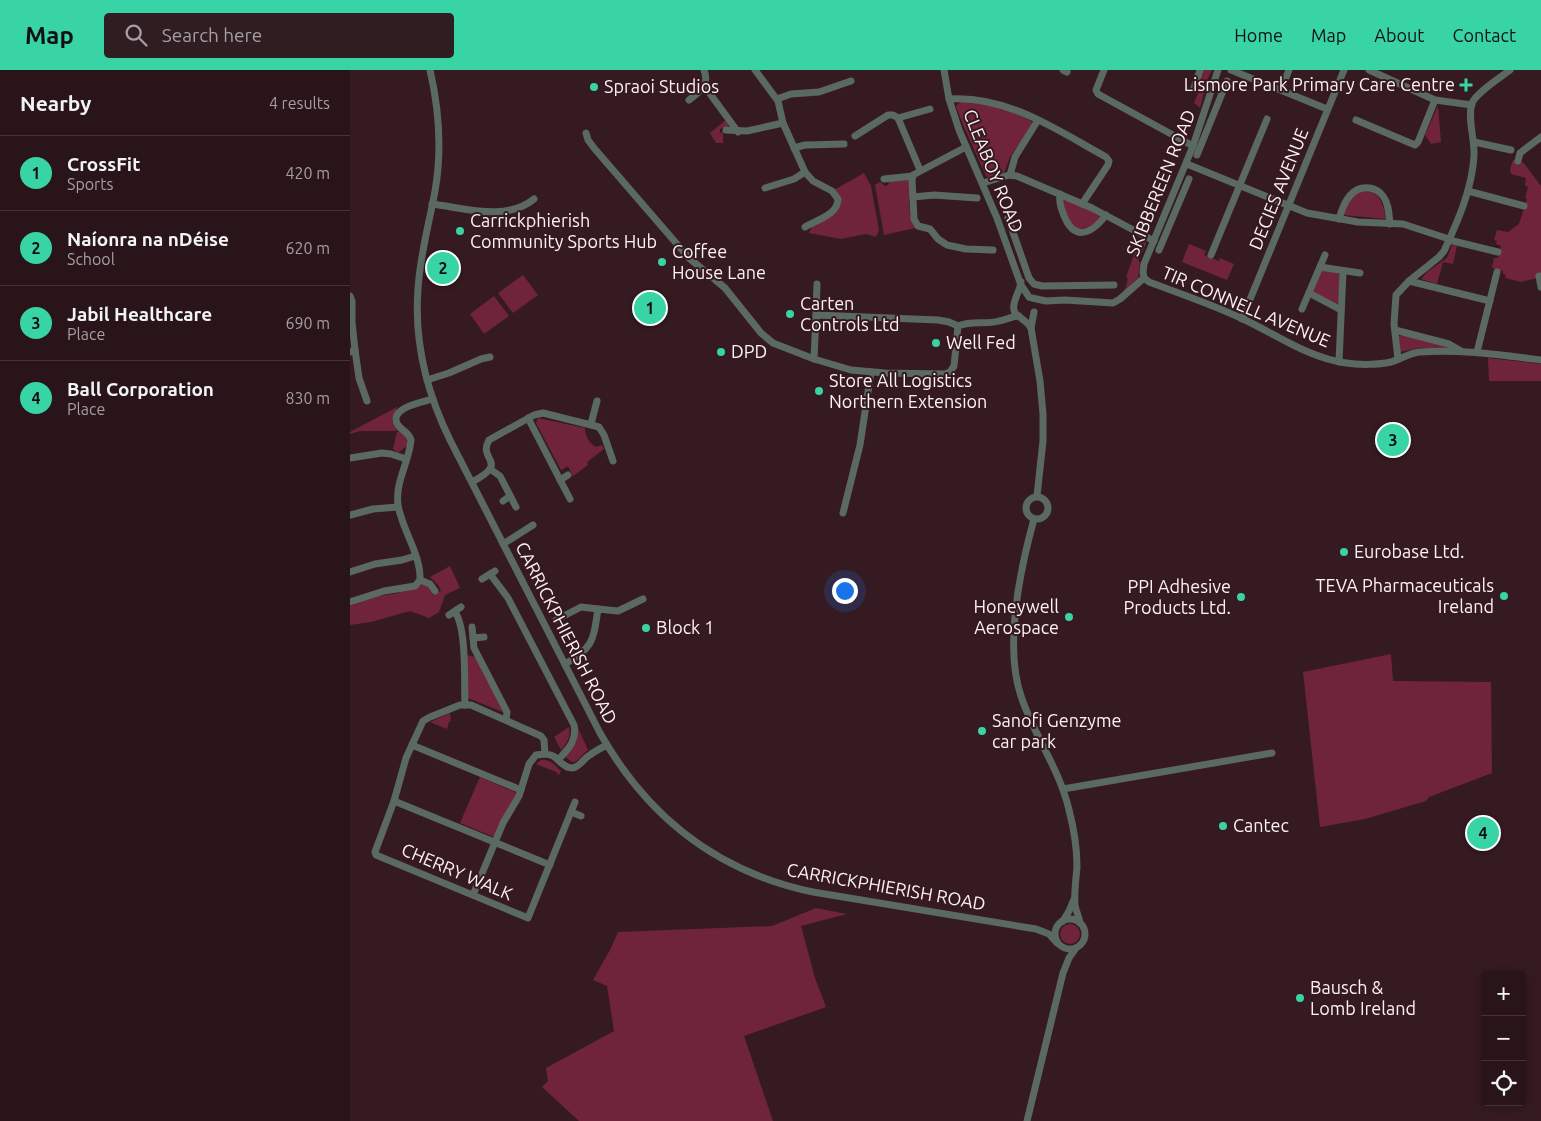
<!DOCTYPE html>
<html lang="en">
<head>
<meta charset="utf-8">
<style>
  :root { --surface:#281419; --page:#301d22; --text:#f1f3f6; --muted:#a59ea2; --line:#443338; --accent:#39d4a5 }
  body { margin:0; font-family:Ubuntu,sans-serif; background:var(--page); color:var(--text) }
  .controls { position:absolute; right:15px; bottom:15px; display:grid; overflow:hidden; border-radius:5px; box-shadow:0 2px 12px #0003 }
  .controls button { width:45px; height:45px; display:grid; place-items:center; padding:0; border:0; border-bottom:1px solid var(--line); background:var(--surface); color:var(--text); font:25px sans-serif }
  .you { position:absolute; left:494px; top:520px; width:18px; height:18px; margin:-12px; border:4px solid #fff; border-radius:50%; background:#1a73e8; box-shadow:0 0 0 8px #1a73e833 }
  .badge { display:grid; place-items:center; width:32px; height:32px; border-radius:50%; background:var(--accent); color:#111; font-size:16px; font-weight:700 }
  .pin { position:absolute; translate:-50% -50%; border:2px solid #fff; box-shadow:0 1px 5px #0006 }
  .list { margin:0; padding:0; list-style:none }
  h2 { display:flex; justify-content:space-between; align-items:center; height:65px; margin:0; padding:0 20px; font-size:21px }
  h2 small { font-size:16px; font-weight:400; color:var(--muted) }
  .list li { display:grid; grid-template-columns:32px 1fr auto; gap:15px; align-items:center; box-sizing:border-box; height:75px; padding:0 20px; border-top:1px solid var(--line) }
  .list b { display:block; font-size:19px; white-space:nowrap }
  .list p { margin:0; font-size:16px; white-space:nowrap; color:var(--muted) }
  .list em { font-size:16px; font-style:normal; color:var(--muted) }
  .icon { flex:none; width:28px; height:28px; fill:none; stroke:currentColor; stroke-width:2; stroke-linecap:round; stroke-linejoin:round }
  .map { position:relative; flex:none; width:1191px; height:1051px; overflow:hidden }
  header { display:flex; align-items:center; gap:30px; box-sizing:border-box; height:70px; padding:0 25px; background:var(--accent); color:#111 }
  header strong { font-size:24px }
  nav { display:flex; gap:28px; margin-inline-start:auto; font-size:18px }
  .search { width:350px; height:45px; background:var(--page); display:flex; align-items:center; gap:12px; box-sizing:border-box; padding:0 18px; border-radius:5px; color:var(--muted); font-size:19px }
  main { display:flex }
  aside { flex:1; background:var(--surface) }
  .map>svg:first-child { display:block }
  .green { fill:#70243c }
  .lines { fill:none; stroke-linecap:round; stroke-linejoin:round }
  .minor { stroke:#5b6963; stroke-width:7 }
  .poi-dot { fill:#39d4a5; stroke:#351a21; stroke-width:2 }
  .labels { text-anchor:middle; stroke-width:4; stroke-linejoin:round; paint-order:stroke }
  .poi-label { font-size:18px; fill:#fdf1f3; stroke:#351a21; text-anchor:start }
  .street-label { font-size:18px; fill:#fdf1f3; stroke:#351a21 }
</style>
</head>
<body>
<header>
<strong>Map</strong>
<div class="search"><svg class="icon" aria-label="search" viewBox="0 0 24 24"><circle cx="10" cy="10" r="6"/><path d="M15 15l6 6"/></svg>Search here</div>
<nav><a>Home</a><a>Map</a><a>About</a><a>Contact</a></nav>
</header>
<main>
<aside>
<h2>Nearby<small>4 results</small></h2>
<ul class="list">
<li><span class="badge">1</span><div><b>CrossFit</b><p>Sports</p></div><em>420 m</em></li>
<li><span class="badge">2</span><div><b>Naíonra na nDéise</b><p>School</p></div><em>620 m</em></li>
<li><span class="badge">3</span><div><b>Jabil Healthcare</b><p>Place</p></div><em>690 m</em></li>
<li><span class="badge">4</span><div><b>Ball Corporation</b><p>Place</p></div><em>830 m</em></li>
</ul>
</aside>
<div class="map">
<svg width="1191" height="1051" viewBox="0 0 1191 1051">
  <rect width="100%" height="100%" fill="#351a21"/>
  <g class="green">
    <polygon points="852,0 862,0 858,8 850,38 844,33 851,16 849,11"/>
    <path d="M615 31C637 34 665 37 682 52V55L660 87 654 103 638 108 635 104 613 55 606 36 609 33Z"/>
    <polygon points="1088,36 1091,72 1081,74 1075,65"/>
    <polygon points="377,49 379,53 378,56 370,59 370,63 373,62 373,73 366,73 360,63"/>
    <polygon points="1163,90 1166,91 1168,94 1173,92 1191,116 1191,207 1171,212 1155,208 1156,205 1153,204 1153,201 1142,198 1144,188 1148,188 1151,176 1146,174 1147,171 1144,170 1147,160 1158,162 1169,154 1177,129 1175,128 1178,117 1175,115 1176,108 1161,104 1160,99"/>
    <polygon points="514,103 521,116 529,160 526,167 516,164 491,169 459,163 463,154 479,147 491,135 489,128 484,120"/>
    <polygon points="559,109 561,129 559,129 560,146 561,146 565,158 534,165 525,115 530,112 535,116 538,115 540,110"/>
    <path d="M1017 120C1032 125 1033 135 1036 149L993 145C998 131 1001 122 1017 120Z"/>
    <path d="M714 128 751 146C744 155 731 165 720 154 716 149 714 137 712 130Z"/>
    <polygon points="790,168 795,170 796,174 788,190 790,193 788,208 772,223 776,217 778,208 776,207"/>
    <polygon points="839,174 856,181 854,185 869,191 870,188 884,194 877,210 832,192"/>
    <polygon points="1102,175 1107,176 1103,194 1093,192 1087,214 1071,209 1077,202 1097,188"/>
    <polygon points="974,200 988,203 990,206 988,233 985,235 965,224 963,220 971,201"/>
    <polygon points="173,205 188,225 163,243 148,223"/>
    <polygon points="144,226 159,246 134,264 120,244"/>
    <polygon points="1054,265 1098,276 1097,278 1070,278 1050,282 1049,266"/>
    <polygon points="1138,288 1191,294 1191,311 1139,311"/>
    <polygon points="47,337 42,350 47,361 10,361 0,364 0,362"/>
    <path d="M188 348 235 358C235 366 239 373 246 377L252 375 254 379 237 392 238 395 223 406 218 396 211 400 186 353Z"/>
    <polygon points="50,361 57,367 58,375 48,383 43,379 47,362"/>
    <path d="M100 496 110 518 95 525 89 542 79 548 60 541 21 552 0 555V536L29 526 49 523 50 521C58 520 66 521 72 514L77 516 83 525 91 521 88 515 80 507Z"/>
    <polygon points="1041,584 1043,611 1141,612 1142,703 1079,727 1076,731 1015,749 970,757 953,602"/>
    <polygon points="116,585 126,587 155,643 118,628"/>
    <polygon points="100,643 101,651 99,652 97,659 80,652"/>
    <path d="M219 657C221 667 217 673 211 680L204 667Z"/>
    <path d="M228 658 238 680C232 684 229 692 222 692L215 687 226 672Z"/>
    <path d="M191 690C202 689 204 695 211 701L209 705 206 702 186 694Z"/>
    <polygon points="130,707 167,723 144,767 110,753"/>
    <polygon points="466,838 497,844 451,856 465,908 476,937 394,966 423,1051 229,1051 192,1017 198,1011 196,998 264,961 257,916 243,910 260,880 268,862 422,856"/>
    <circle cx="720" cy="864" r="10"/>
  </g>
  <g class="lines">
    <g class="minor">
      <path d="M80 0C89 39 92 81 85 121 79 154 70 185 68 219 64 271 77 323 100 370L250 663C298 748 367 802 463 822L686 859 699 864 707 873"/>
      <path d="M405 0 428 31 433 53 455 102 463 111 482 121 488 129C488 145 466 150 455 157"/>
      <polyline points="594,0 599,29 609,60 647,148 671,215 679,227"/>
      <polyline points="713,0 717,2"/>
      <polyline points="754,0 746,20 748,24 843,76"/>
      <polyline points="881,0 977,39"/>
      <polyline points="1019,0 1085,30 1122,35"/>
      <polyline points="355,17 388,62"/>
      <polyline points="844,18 850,0"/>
      <polyline points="931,20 939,0"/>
      <polyline points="427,29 441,24 469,22 501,11"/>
      <path d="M599 29C657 25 707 60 756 87L759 91 758 95 732 134"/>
      <path d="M339 30C350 21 360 16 354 0"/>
      <polyline points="548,48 570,100"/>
      <polyline points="1006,50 1065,75 1068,72 1085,30"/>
      <polyline points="376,60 397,61 433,53"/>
      <path d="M236 63 238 70 244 78 339 188 375 218 411 263 423 273 464 289 501 300 535 303 595 304 600 302 604 296 608 256C623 250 635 255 649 251 657 250 661 246 669 246"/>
      <polyline points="505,66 538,45 543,45 548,48 580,39"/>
      <polyline points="1124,72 1161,80"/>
      <polyline points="616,77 563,105 562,110 564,149 568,156 580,159 588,169 597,175 616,179 643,180"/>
      <polyline points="444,78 455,75 494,74"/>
      <polyline points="847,85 877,11"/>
      <polyline points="1168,91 1170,83 1191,67"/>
      <polyline points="837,94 957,143 1008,152 1053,154 1099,169"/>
      <polyline points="660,105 665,87 688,50"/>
      <polyline points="534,109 563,106"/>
      <polyline points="633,113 659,105 667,106 742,138 804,171"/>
      <polyline points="415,118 444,109 455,102"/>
      <polyline points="1118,121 1174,136"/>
      <path d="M710 124C709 131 710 136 713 143 723 171 740 166 756 145"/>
      <polyline points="563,127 584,125 627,128"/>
      <path d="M82 134C115 138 156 152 184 129"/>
      <polyline points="658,148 679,208 684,214 692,216 764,215"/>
      <path d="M989 149C993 134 1001 115 1020 118 1025 119 1030 122 1033 126 1039 134 1039 145 1040 154"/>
      <polyline points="1099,170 1148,182"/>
      <polyline points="809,180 839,109"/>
      <polyline points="861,185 917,49"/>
      <polyline points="970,197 1010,203"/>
      <polyline points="1189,206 1191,217"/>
      <path d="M794 208 799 212C831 224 864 235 895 250 927 265 959 288 996 293 1009 295 1028 295 1041 292 1051 289 1059 283 1070 282 1110 279 1151 285 1191 290"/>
      <polyline points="794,208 793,202 794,194 843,76 868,0"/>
      <polyline points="1059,211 1140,231"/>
      <path d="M671 212C670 222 659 236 666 244 671 249 677 251 681 258"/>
      <polyline points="959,223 991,240"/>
      <polyline points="0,226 2,231 2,252 5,280 0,282"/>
      <polyline points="682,228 696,231 715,230 763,233 770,229 794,208"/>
      <polyline points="952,239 975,185"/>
      <polyline points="684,242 681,258 690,311 693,344 693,371 687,426"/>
      <polyline points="466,245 467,214"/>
      <polyline points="892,249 994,0"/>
      <polyline points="1045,260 1099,274 1111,281"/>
      <polyline points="5,280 9,308 17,331"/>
      <polyline points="1127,282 1147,202"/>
      <polyline points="464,289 466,245 588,250 599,252 608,256"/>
      <path d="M1048 289 1044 254 1046 225 1059 211 1089 187 1094 181C1108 151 1122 119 1124 86 1125 70 1117 47 1122 33 1126 23 1151 7 1160 0"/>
      <polyline points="989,292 993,201"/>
      <polyline points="77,310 99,303 131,289 140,287"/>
      <path d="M83 329C73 332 37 338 48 355 52 361 59 362 61 370 59 393 45 411 48 435 52 460 71 484 70 510L80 514 85 521"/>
      <polyline points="178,348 220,429"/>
      <polyline points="241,354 247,331"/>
      <polyline points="0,388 32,383 41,384 56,389"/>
      <polyline points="140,399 150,406 166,437"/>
      <polyline points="210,410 218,405"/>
      <path d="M122 412C161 391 127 391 139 370L184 345 193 343 249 357 254 365 263 391"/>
      <circle cx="687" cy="438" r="11"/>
      <polyline points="153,431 160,426"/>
      <polyline points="493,443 510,375 521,302"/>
      <polyline points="0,445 23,439 48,437"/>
      <path d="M684 449C670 500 653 578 672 629 685 667 710 700 719 740 724 759 727 778 727 797 726 809 724 822 725 835 726 841 729 847 730 853"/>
      <polyline points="153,474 183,455"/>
      <polyline points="0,502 25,494 52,490 65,486"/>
      <path d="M140 504 158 528 224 655C227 671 218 679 209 689"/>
      <polyline points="132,509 145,501"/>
      <polyline points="0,532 34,521 65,516 70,510"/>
      <path d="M105 542C117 559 114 612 115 635"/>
      <polyline points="99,545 111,537"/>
      <polyline points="206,550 231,537 248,539"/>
      <polyline points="122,557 124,578 157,642 156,650"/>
      <polyline points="123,568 134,567"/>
      <path d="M215 594C244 577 243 571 248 539L268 541 293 529"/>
      <polyline points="62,675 171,720"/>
      <polyline points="713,719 922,683"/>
      <polyline points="44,731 200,795"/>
      <path d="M225 732 178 848 26 785 25 782 44 731 56 688 73 651 80 647 110 635H121L191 666 194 670 195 684C207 685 206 690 214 695 227 704 231 690 240 685 245 681 251 678 257 675"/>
      <polyline points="221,742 231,746"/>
      <polyline points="123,825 153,753 169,726 179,694 186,685 195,684"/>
      <circle cx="720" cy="864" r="15"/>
      <polyline points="713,851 719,841 724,829"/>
      <polyline points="677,1051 713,903 719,888 726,878"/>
    </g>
  </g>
  <g class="poi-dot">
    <path d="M1113.5 7.5h5v5h5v5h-5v5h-5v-5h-5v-5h5z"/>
    <circle cx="244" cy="17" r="5"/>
    <circle cx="110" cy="161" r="5"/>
    <circle cx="312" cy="192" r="5"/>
    <circle cx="440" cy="244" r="5"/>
    <circle cx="586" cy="273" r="5"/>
    <circle cx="371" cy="282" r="5"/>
    <circle cx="469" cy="321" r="5"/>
    <circle cx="994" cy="482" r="5"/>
    <circle cx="1154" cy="526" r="5"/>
    <circle cx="891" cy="527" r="5"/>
    <circle cx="719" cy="547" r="5"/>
    <circle cx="296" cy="558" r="5"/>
    <circle cx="632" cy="661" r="5"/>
    <circle cx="873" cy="756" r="5"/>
    <circle cx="950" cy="928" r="5"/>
  </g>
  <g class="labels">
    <g class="poi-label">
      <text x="1105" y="21" text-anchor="end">Lismore Park Primary Care Centre</text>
      <text x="254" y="23">Spraoi Studios</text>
      <text x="120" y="157">Carrickphierish<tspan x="120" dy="21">Community Sports Hub</tspan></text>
      <text x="322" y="188">Coffee<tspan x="322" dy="21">House Lane</tspan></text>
      <text x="450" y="240">Carten<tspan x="450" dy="21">Controls Ltd</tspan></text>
      <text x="596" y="279">Well Fed</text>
      <text x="381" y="288">DPD</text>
      <text x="479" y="317">Store All Logistics<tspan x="479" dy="21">Northern Extension</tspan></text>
      <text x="1004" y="488">Eurobase Ltd.</text>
      <text x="1144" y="522" text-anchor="end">TEVA Pharmaceuticals<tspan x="1144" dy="21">Ireland</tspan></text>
      <text x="881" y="523" text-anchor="end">PPI Adhesive<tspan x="881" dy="21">Products Ltd.</tspan></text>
      <text x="709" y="543" text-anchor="end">Honeywell<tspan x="709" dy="21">Aerospace</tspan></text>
      <text x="306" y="564">Block 1</text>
      <text x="642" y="657">Sanofi Genzyme<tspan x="642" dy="21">car park</tspan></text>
      <text x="883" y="762">Cantec</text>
      <text x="960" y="924">Bausch &amp;<tspan x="960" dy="21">Lomb Ireland</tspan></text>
    </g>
    <g class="street-label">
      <text transform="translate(643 101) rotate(68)" y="6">CLEABOY ROAD</text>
      <text transform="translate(811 113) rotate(-68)" y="6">SKIBBEREEN ROAD</text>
      <text transform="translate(929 119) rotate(-68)" y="6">DECIES AVENUE</text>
      <text transform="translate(896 237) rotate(23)" y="6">TIR CONNELL AVENUE</text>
      <text transform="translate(216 563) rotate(63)" y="6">CARRICKPHIERISH ROAD</text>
      <text transform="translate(107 802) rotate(23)" y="6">CHERRY WALK</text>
      <text transform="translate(536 817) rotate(10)" y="6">CARRICKPHIERISH ROAD</text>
    </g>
  </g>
</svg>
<div class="controls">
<button>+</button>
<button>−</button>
<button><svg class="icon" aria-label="locate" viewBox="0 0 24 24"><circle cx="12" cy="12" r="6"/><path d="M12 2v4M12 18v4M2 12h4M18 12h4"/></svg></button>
</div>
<div class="you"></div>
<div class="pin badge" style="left:300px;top:238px">1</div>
<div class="pin badge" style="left:93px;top:198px">2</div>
<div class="pin badge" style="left:1043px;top:370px">3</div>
<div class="pin badge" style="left:1133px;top:763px">4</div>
</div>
</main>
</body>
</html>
